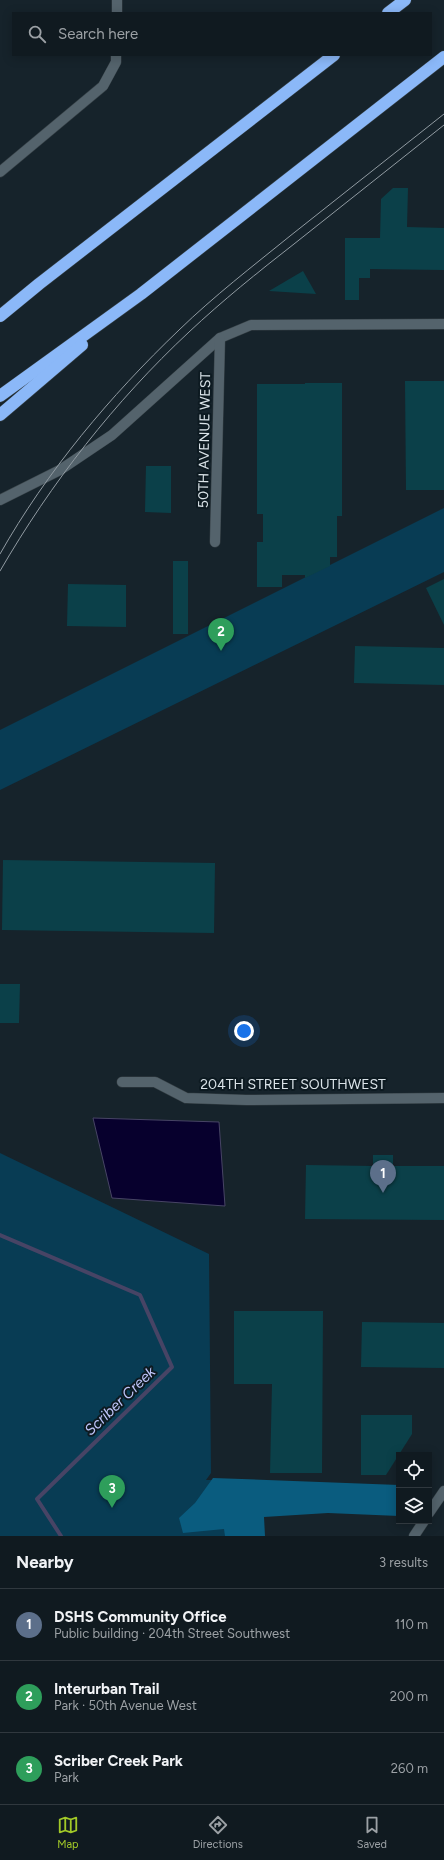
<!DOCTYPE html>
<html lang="en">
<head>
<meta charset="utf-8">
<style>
  :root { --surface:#101a20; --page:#192329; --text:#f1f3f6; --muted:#9ca1a5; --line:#30383e; --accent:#a2c928 }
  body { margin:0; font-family:Figtree,sans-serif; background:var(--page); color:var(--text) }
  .controls { position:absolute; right:12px; bottom:12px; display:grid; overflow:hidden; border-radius:0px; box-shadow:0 2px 10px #0003 }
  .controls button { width:36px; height:36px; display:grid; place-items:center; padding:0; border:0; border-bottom:1px solid var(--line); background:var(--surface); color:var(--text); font:20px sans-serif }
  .you { position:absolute; left:244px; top:1031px; width:14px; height:14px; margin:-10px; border:3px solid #fff; border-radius:50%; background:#1a73e8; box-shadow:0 0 0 6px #1a73e833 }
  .badge { display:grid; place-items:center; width:26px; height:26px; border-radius:50%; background:var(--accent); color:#fff; font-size:13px; font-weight:700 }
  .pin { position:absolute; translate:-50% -33px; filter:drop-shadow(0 1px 2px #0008) }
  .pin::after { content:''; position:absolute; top:21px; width:14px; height:12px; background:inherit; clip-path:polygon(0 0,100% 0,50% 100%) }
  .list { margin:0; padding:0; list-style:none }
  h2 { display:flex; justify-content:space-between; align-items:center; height:52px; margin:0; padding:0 16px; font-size:17px }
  h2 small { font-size:13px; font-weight:400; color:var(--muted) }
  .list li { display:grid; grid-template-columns:26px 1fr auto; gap:12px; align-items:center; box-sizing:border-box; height:72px; padding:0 16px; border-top:1px solid var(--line) }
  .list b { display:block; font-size:15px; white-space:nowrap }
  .list p { margin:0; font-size:13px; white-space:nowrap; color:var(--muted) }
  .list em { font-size:13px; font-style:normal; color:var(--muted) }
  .icon { flex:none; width:22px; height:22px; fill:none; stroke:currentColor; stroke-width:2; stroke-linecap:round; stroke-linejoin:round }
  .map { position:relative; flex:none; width:444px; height:1536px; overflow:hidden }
  .search { position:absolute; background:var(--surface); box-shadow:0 2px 10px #0003; left:12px; right:12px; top:12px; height:44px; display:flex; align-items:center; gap:10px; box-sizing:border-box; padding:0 14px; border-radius:0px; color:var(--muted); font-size:15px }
  .sheet { height:268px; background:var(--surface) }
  nav { display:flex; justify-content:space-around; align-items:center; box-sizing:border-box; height:56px; border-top:1px solid var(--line); background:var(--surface); font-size:11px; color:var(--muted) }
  nav a { display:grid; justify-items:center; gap:2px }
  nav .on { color:var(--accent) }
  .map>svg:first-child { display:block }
  .green { fill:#083c54 }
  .forest { fill:#0a5c7f }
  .water { fill:#07002d; stroke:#474465 }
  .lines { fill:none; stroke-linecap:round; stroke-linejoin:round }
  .stream { stroke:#474465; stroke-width:4 }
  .building { fill:#0b4049 }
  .minor-casing { stroke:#364046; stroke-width:11 }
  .tertiary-casing { stroke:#364046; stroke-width:11 }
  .motorway-casing { stroke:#364046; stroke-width:13 }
  .minor { stroke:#54636c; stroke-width:10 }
  .tertiary { stroke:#54636c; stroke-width:10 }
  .motorway { stroke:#8bb8f8; stroke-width:12 }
  .tram { stroke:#919ba2; stroke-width:1 }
  .labels { text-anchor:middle; stroke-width:4; stroke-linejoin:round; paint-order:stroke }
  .street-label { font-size:14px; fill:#dbe4e9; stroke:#0d1a21 }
  .water-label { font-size:15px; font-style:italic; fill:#bec4f8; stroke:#0d1a21 }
</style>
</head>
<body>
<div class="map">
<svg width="444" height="1536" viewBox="0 0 444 1536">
  <rect width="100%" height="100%" fill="#16232b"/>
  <g class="green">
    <polygon points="444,508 444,572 0,790 0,730"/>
    <polygon points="0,1153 209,1254 211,1473 206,1480 225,1480 225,1536 0,1536"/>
  </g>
  <polygon class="forest" points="213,1478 399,1485 399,1516 328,1513 264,1517 265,1536 225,1536 224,1529 183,1533 179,1518 195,1503"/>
  <polygon class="water" points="93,1118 219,1122 225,1206 112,1198"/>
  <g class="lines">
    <polyline class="stream" points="0,1235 140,1295 172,1367 37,1499 61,1536"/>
  </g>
  <g class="building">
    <polygon points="393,188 408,188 407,227 444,228 444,270 370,269 370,278 359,278 359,300 345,300 345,238 380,238 381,199"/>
    <polygon points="303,271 316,294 269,291"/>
    <polygon points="405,381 444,381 444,490 406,490"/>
    <polygon points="305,383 342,383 342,516 337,516 337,557 330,557 330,566 305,578 305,575 282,575 282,587 257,587 257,542 263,542 263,514 257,514 257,384 305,384"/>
    <polygon points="146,466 171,466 171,513 145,512"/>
    <rect x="173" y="561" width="15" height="73"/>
    <polygon points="444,579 444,625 426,588"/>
    <polygon points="68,584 126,585 126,627 67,626"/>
    <polygon points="355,646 444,648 444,685 354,683"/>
    <polygon points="3,860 215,863 214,933 2,930"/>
    <polygon points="0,984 20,984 19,1023 0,1023"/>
    <polygon points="373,1155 393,1155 393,1166 444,1166 444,1220 305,1219 306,1165 373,1166"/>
    <polygon points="234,1311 323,1311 322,1473 270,1473 272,1384 234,1384"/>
    <polygon points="362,1322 444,1323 444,1368 361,1367"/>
    <polygon points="361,1415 412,1415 412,1434 386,1475 361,1475"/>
  </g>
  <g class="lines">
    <g class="minor-casing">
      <g id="minor">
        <polyline points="117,13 117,0"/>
        <polyline points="0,172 103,86 116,62 116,55"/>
        <polyline points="0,500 60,470 112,435 220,338 251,325 444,324"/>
        <polyline points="215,542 220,338"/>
        <polyline points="122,1082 155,1082 186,1098 246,1100 444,1098"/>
      </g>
    </g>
    <g class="tertiary-casing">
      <g id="tertiary">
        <polyline points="429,1513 444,1491"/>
        <polyline points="414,1536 424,1521"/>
      </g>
    </g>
    <g class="motorway-casing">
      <g id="motorway">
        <polyline points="388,13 405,0"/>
        <polyline points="0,316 39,284 334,55"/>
        <polyline points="0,396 141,294 444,57"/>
        <polyline points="0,415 82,345"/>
      </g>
    </g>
    <use href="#minor" class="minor"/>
    <use href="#tertiary" class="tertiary"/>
    <use href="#motorway" class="motorway"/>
    <g class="tram">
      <path d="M0 554C47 471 110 396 179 330 214 296 253 266 290 236 341 195 393 155 444 114"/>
      <path d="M0 571C51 483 115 401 189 332 222 301 258 272 294 244 344 204 394 165 444 125"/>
    </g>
  </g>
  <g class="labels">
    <g class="street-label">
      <text transform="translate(204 440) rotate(-89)" y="5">50TH AVENUE WEST</text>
      <text x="293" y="1089">204TH STREET SOUTHWEST</text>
    </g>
    <g class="water-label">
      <text transform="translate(120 1401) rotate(-44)" y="5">Scriber Creek</text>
    </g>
  </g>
</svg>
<div class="controls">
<button><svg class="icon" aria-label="locate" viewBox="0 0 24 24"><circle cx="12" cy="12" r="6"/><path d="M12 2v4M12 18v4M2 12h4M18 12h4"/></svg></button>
<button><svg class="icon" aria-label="layers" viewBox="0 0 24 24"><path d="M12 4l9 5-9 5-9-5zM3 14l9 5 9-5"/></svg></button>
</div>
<div class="you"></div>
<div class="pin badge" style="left:383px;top:1193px;background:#5c6f8a">1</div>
<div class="pin badge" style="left:221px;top:651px;background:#2e9e5b">2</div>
<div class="pin badge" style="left:112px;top:1508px;background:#2e9e5b">3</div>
<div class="search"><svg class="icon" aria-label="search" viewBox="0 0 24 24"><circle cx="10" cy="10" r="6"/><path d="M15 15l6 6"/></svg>Search here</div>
</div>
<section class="sheet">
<h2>Nearby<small>3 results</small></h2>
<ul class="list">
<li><span class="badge" style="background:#5c6f8a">1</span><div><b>DSHS Community Office</b><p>Public building · 204th Street Southwest</p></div><em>110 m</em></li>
<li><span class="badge" style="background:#2e9e5b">2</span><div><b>Interurban Trail</b><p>Park · 50th Avenue West</p></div><em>200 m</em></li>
<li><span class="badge" style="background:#2e9e5b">3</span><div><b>Scriber Creek Park</b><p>Park</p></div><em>260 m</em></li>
</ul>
</section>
<nav>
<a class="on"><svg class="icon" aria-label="map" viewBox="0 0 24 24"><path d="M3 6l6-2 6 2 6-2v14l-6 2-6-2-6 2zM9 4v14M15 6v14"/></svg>Map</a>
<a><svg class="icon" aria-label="directions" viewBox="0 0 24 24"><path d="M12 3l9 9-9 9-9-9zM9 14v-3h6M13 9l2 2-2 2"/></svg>Directions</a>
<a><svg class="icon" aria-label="saved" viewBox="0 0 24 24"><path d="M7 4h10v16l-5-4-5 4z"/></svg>Saved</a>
</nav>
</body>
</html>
